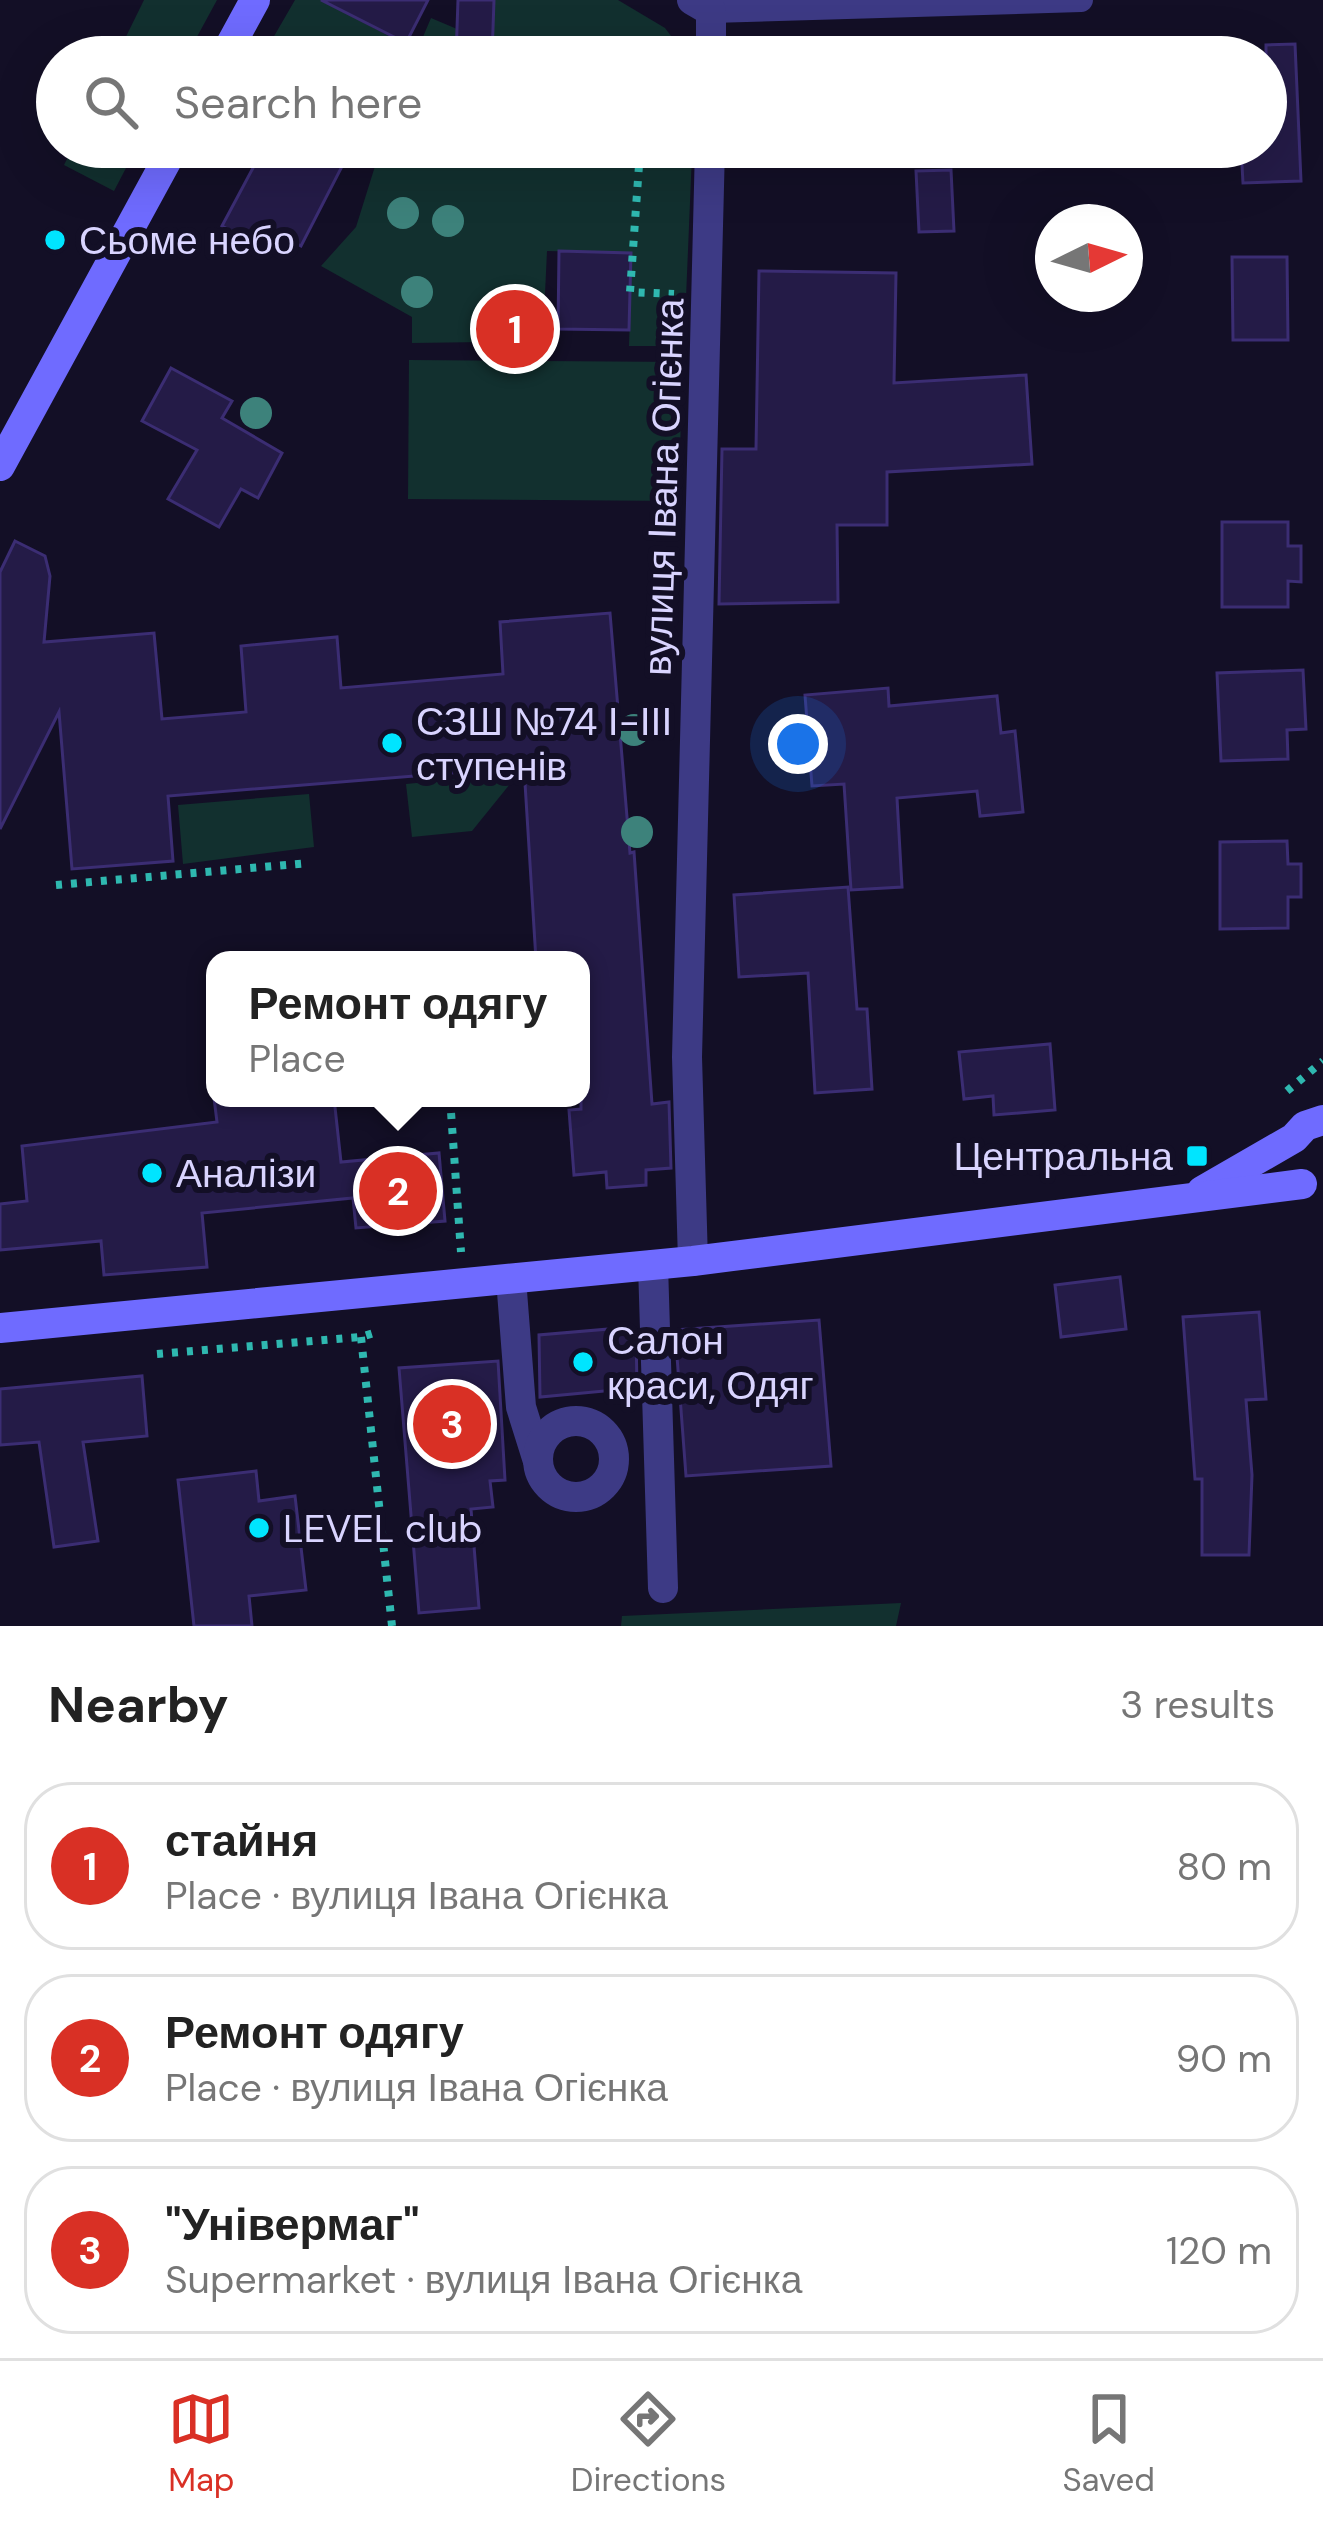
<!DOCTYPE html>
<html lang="en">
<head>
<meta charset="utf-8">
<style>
  :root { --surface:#fff; --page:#f2f2f2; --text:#222; --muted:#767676; --line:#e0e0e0; --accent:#d93025 }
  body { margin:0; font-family:"DM Sans",sans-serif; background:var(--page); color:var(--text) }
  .compass { position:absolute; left:1035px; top:204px; width:108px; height:108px; border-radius:50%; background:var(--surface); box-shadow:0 12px 48px #0002; rotate:85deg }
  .you { position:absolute; left:798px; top:744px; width:42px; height:42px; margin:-30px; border:9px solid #fff; border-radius:50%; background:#1a73e8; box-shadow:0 0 0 18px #1a73e833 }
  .badge { display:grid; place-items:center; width:78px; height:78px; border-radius:50%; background:var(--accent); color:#fff; font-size:39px; font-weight:700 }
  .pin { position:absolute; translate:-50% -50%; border:6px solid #fff; box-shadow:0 3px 12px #0006 }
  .popup { position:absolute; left:206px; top:951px; width:384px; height:156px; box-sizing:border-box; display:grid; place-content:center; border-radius:24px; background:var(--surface); filter:drop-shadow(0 3px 9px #0005); font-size:39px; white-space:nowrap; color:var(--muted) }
  .popup b { font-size:45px; color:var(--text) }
  .popup::after { content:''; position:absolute; left:50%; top:100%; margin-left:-24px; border:24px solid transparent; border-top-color:var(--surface) }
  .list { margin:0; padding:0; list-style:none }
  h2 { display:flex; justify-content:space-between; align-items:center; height:156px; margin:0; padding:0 48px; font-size:51px }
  h2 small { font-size:39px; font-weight:400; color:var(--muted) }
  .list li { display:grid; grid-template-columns:78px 1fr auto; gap:36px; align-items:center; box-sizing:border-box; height:168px; margin:0 24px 24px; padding:0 24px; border:3px solid var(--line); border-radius:48px }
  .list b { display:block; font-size:45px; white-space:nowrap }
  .list p { margin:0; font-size:39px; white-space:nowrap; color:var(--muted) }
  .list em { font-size:39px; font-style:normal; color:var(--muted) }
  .icon { flex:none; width:66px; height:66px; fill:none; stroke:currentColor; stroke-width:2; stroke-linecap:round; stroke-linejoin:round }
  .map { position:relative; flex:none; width:1323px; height:1626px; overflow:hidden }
  .search { position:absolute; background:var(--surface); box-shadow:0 12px 48px #0002; left:36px; right:36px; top:36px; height:132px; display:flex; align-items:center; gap:30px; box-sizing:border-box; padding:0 42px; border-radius:66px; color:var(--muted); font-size:45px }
  .sheet { height:732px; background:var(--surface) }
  nav { display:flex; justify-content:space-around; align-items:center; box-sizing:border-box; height:168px; border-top:3px solid var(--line); background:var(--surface); font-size:33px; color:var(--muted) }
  nav a { display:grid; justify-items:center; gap:6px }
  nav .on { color:var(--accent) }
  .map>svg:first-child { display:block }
  .green { fill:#12302f }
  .building { fill:#241b47; stroke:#3b2d73; stroke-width:3 }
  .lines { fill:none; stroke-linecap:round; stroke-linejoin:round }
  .path { stroke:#2fb8b0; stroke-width:8; stroke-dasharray:6 9; stroke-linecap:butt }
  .lane { stroke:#3d3a85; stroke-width:24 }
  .street { stroke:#3d3a85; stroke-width:30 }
  .secondary { stroke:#6f6bff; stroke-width:30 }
  .tree { fill:#3d827b }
  .poi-dot { fill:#00e5ff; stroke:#130f26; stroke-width:4.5 }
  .labels { text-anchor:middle; stroke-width:12; stroke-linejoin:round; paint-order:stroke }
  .poi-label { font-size:39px; fill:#d9d4ff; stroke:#130f26; text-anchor:start }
  .street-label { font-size:39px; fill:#d9d4ff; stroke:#130f26 }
</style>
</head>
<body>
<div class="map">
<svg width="1323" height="1626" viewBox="0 0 1323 1626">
  <rect width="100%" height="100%" fill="#130f26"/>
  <g class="green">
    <polygon points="144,0 217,0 186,57 116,57"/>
    <polygon points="295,0 341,0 338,9 417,51 431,18 457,29 456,57 262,57"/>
    <polygon points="494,0 618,0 665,28 687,57 492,57"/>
    <polygon points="73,147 137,147 114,191 64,165"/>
    <polygon points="381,147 561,147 692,154 684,346 629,346 632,253 547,251 544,315 487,312 485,342 412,343 412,317 321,266 356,227"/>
    <polygon points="409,360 681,362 680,501 408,499"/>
    <polygon points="519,773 472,831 412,837 406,784"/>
    <polygon points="309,794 314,847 183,864 178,805"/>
    <polygon points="901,1603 896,1626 621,1626 622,1616"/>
  </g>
  <g class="building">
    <polygon points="321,0 428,0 406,43"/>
    <polygon points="458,0 494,0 492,57 456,57"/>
    <polygon points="1295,44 1301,181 1243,183 1241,147 1266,147 1266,45"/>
    <polygon points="308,147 352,147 301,246 284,237 274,254 222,226 254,166 306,153"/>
    <polygon points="951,170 954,231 919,232 916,171"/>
    <polygon points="559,251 631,253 629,330 558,329"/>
    <polygon points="1232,257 1287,257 1288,340 1233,340"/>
    <polygon points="759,271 896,273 894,383 1026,375 1032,464 887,472 887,525 837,525 838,602 719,604 722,449 756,449"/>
    <polygon points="171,368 232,401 222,418 282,453 258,498 241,489 219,527 168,499 197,450 142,421"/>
    <polygon points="1222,522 1288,522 1288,546 1301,546 1301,582 1288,581 1288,607 1222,607"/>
    <polygon points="15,541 45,556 50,576 44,642 154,633 162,719 246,712 241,646 337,637 341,688 503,674 500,622 610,613 630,853 634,852 652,1104 669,1102 671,1168 646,1170 646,1185 607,1188 606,1172 574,1175 569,1110 581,1109 581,960 536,960 524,767 168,796 173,861 72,869 59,712 0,829 0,572"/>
    <polygon points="1303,670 1306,729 1287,730 1288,759 1221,761 1217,673"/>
    <polygon points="888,688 889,706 997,696 1001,733 1015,731 1023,812 980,816 977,791 897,798 902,887 851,890 844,784 812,786 805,695"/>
    <polygon points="1287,841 1288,864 1301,864 1301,897 1288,897 1288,928 1220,929 1220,842"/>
    <polygon points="848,887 857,1009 867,1009 872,1089 815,1093 808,973 739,977 734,895"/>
    <polygon points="1050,1044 1055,1110 994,1115 993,1096 964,1099 959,1052"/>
    <polygon points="214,1098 334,1098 341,1162 439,1153 445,1221 356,1228 353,1198 202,1213 207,1267 104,1275 101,1241 0,1250 0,1204 27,1201 22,1146 217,1122"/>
    <polygon points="1120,1277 1126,1329 1061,1337 1055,1285"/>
    <polygon points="1259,1312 1266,1399 1246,1400 1252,1475 1249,1555 1202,1555 1202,1479 1195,1479 1183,1317"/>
    <polygon points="819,1320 831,1466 686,1476 675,1330"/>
    <polygon points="621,1328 621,1334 636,1333 637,1388 540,1397 539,1335"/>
    <polygon points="498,1361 505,1480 490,1481 493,1507 471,1509 479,1608 419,1613 399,1368"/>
    <polygon points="142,1376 147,1436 83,1442 98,1541 54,1547 39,1442 0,1445 0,1389"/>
    <polygon points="256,1471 259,1501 295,1496 306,1590 249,1596 252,1626 194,1626 178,1480"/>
  </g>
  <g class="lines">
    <g class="path">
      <polyline points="640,151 630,292 674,294"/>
      <polyline points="56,885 309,863"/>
      <polyline points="1287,1091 1323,1061"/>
      <polyline points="450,1098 461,1252"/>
      <polyline points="361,1337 392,1626"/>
      <polyline points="157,1354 361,1337 380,1331"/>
    </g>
    <polyline class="lane" points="711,11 1081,0"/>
    <g class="street">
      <polyline points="692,0 711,11 711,57"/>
      <polyline points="693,1261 687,1057 710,147"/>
      <polyline points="653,1265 663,1588"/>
      <polyline points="511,1279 521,1407 537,1458"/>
      <circle cx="576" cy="1459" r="38"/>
    </g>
    <g class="secondary">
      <polyline points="224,57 255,0"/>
      <polyline points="0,466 174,147"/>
      <polyline points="1202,1191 1294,1138 1305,1126 1323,1120"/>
      <polyline points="0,1328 693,1261 1302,1184"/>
    </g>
  </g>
  <g class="tree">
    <circle cx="403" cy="213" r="16"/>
    <circle cx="448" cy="221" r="16"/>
    <circle cx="417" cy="292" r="16"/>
    <circle cx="256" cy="413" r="16"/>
    <circle cx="634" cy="730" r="16"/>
    <circle cx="637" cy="832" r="16"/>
  </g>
  <g class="poi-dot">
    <circle cx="55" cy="240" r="12"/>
    <circle cx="392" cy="743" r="12"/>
    <rect x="1185" y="1144" width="24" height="24" rx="6"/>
    <circle cx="152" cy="1173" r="12"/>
    <circle cx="583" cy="1362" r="12"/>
    <circle cx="259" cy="1528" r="12"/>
  </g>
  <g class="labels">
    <g class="poi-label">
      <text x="79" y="254">Сьоме небо</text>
      <text x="416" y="735">СЗШ №74 І-ІІІ<tspan x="416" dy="45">ступенів</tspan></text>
      <text x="1173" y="1170" text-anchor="end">Центральна</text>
      <text x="176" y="1187">Аналізи</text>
      <text x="607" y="1354">Салон<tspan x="607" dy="45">краси, Одяг</tspan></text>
      <text x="283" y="1542">LEVEL club</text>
    </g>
    <g class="street-label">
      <text transform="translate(663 487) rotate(-88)" y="14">вулиця Івана Огієнка</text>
    </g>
  </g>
</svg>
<svg class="compass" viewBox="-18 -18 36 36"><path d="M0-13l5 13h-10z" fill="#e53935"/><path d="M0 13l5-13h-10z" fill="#767676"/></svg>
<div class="you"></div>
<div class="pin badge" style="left:515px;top:329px">1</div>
<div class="pin badge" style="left:398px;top:1191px">2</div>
<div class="popup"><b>Ремонт одягу</b>Place</div>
<div class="pin badge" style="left:452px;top:1424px">3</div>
<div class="search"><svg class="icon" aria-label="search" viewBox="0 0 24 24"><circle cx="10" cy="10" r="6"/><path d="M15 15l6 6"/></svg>Search here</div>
</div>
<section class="sheet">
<h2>Nearby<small>3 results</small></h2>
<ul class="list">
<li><span class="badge">1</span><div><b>стайня</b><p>Place · вулиця Івана Огієнка</p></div><em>80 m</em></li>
<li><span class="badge">2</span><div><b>Ремонт одягу</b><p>Place · вулиця Івана Огієнка</p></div><em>90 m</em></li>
<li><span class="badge">3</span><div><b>&quot;Універмаг&quot;</b><p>Supermarket · вулиця Івана Огієнка</p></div><em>120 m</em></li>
</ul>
</section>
<nav>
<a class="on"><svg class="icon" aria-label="map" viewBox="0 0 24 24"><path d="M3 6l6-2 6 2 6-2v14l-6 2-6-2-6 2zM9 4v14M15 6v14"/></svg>Map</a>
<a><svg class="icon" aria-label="directions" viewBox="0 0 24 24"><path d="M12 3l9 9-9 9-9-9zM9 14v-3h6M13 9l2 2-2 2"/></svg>Directions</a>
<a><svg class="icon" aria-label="saved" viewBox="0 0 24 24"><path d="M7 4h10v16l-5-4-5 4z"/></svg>Saved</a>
</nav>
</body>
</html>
